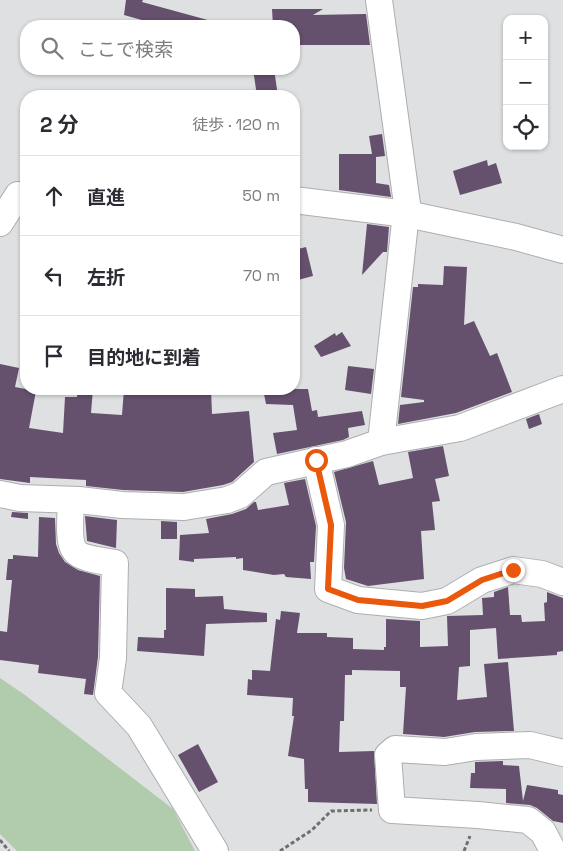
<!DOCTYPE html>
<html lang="ja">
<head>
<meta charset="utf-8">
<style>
  :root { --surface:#fff; --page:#f2f2f3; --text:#2b2b33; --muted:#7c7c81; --line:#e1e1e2 }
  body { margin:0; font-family:"Space Grotesk","Noto Sans JP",sans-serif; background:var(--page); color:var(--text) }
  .controls { position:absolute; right:15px; top:15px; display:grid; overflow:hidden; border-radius:10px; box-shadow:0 1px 4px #0004 }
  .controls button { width:45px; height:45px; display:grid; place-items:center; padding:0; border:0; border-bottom:1px solid var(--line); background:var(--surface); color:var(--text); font:25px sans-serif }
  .stop { position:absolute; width:15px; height:15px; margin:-11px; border:4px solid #ea580c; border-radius:50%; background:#fff }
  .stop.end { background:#ea580c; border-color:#fff; box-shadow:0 1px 5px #0008 }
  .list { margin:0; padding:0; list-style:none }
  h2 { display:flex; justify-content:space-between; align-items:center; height:65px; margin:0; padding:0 20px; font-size:21px }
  h2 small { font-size:16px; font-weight:400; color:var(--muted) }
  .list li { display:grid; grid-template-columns:32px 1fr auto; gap:15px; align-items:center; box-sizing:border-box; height:80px; padding:0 20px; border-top:1px solid var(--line) }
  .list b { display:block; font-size:19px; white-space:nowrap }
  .list em { font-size:16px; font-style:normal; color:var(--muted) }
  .icon { flex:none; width:28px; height:28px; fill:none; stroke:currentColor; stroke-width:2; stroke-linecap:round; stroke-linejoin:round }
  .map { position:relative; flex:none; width:563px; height:851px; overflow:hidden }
  .search { position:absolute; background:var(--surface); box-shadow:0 1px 4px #0004; left:20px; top:20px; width:280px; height:55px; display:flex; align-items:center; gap:12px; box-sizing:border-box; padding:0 18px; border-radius:20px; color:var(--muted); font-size:19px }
  .panel { position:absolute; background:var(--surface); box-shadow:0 1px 4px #0004; left:20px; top:90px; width:280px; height:305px; border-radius:20px }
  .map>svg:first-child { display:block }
  .green { fill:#b1ccac }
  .building { fill:#65506e }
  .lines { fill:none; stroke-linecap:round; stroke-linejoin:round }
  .minor-casing { stroke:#adaeb0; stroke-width:28 }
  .path { stroke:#6f6f71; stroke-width:3; stroke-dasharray:4 2.5; stroke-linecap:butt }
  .minor { stroke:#fff; stroke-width:26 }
  .route { stroke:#ea580c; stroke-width:6 }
</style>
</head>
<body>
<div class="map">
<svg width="563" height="851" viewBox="0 0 563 851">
  <rect width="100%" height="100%" fill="#dfe0e2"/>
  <polygon class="green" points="0,678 25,695 173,809 195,851 17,851 0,834"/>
  <g class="building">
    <polygon points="126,0 143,0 142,2 215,22 214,26 163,26 124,15"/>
    <polygon points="272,9 323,9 313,15 366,14 370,45 294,45 294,25 291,26 273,26"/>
    <polygon points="253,69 274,69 278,96 257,96"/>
    <polygon points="382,134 385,156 376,157 376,183 389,185 391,197 339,190 339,154 372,154 369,136"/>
    <polygon points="487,160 488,166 496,163 502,183 460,195 453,171"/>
    <polygon points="367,224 389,227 387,252 383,252 362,275"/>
    <polygon points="306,247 313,276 294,281 294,250"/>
    <polygon points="444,266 467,267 464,325 474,321 490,356 497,353 512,392 456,413 398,424 400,405 424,402 424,400 401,397 413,287 418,287 418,284 443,285"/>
    <polygon points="342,332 351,346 321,357 314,346 335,333 336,336"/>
    <polygon points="0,364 19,368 15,387 36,391 29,428 63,433 65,397 77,397 78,389 93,389 91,413 122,415 124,389 171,391 171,389 211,389 212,414 249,411 254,462 232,482 223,485 183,492 123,490 86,486 86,480 30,477 30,483 0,479"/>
    <polygon points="348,366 374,369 371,394 345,390"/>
    <polygon points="263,389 308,389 312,411 317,410 318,417 362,411 365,425 348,428 349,437 343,440 277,454 273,433 297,430 293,405 266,404"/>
    <polygon points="539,414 542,424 529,429 526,419"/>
    <polygon points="443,446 449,476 435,479 440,501 432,502 435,530 421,531 424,579 368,586 346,579 344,568 346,522 334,472 373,461 379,485 413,478 408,452"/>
    <polygon points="305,479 316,526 314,562 310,562 311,579 286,577 284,574 274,575 243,570 243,558 236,559 236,557 194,559 194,562 179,560 180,535 209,533 206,519 232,514 246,509 254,502 256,502 258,510 289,505 284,483"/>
    <polygon points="12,512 28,513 28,519 11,517"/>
    <polygon points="85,516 117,520 116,548 87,541"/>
    <polygon points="39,517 55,518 56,544 59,553 65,562 78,570 100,576 98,657 93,695 84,694 86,679 38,673 39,665 0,660 0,631 7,632 12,580 6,580 8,559 13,559 13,555 38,557"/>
    <polygon points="161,521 177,522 177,539 161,539"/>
    <polygon points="508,587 510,615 521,615 522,622 545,621 544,603 547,602 547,592 563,598 563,651 557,652 557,655 498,659 496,628 470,630 470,666 459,667 457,700 487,697 484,664 508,662 514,731 475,732 444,737 403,734 406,687 400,687 400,671 352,670 352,675 345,675 344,721 340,721 339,752 374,751 377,804 308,802 308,789 305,789 304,759 288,756 294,716 292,716 293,698 247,695 248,679 252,680 252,670 270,671 276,619 280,620 281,611 300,613 297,633 327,633 327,637 353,638 353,649 384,650 384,647 386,647 386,619 420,621 420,647 448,646 447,616 483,615 482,598 494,597 494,592"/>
    <polygon points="166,588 195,589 195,597 223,596 224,609 267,613 267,622 206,624 204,656 137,651 138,637 164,638 164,630 166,630"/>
    <polygon points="198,744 218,782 199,792 178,755"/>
    <polygon points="503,761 503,765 519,766 523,801 527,785 558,790 558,794 563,795 563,823 553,821 537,808 530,805 506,803 506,789 470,788 471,773 475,773 475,762"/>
  </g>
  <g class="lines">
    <g class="minor-casing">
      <g id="minor">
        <polyline points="294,200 407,214 516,237 563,250"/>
        <polyline points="0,223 18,195"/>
        <polyline points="381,442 460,428 563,389"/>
        <polyline points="316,460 331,525 328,589 358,600 422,606 447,601 482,580 513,570 542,574 563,582"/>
        <polyline points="0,494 20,498 79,500 122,505 184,507 227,500 240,495 266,472 347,454 381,442 407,204 379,0"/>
        <path d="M71 501C71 513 67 541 75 551 81 559 105 561 115 563L113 658 108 693 139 726 215 851"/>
        <polyline points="553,851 543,832 528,820 478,815 392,810 388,755 395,749 445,752 476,747 530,745 563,753"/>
      </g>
    </g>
    <g class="path">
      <polyline points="0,840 9,851"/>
      <polyline points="280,851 312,830 331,811 372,810"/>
      <polyline points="464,851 470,836"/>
    </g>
    <use href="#minor" class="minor"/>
  </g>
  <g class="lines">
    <polyline class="route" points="316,460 331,525 328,589 358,600 422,606 447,601 482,580 513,570"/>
  </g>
</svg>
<div class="controls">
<button>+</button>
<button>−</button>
<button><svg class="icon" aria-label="locate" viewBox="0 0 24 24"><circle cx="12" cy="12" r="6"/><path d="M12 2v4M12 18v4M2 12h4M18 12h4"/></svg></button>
</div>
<div class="stop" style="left:316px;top:460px"></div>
<div class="stop end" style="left:513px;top:570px"></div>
<div class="search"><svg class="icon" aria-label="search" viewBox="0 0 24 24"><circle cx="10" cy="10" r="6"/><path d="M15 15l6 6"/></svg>ここで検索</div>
<section class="panel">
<h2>2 分<small>徒歩 · 120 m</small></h2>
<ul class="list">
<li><svg class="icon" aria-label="ahead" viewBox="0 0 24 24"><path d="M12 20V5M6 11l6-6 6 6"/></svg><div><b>直進</b></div><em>50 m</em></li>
<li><svg class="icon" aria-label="left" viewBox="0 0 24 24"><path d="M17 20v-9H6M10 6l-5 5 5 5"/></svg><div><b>左折</b></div><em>70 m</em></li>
<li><svg class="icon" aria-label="arrive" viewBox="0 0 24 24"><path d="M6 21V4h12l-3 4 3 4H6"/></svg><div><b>目的地に到着</b></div></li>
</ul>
</section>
</div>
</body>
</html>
